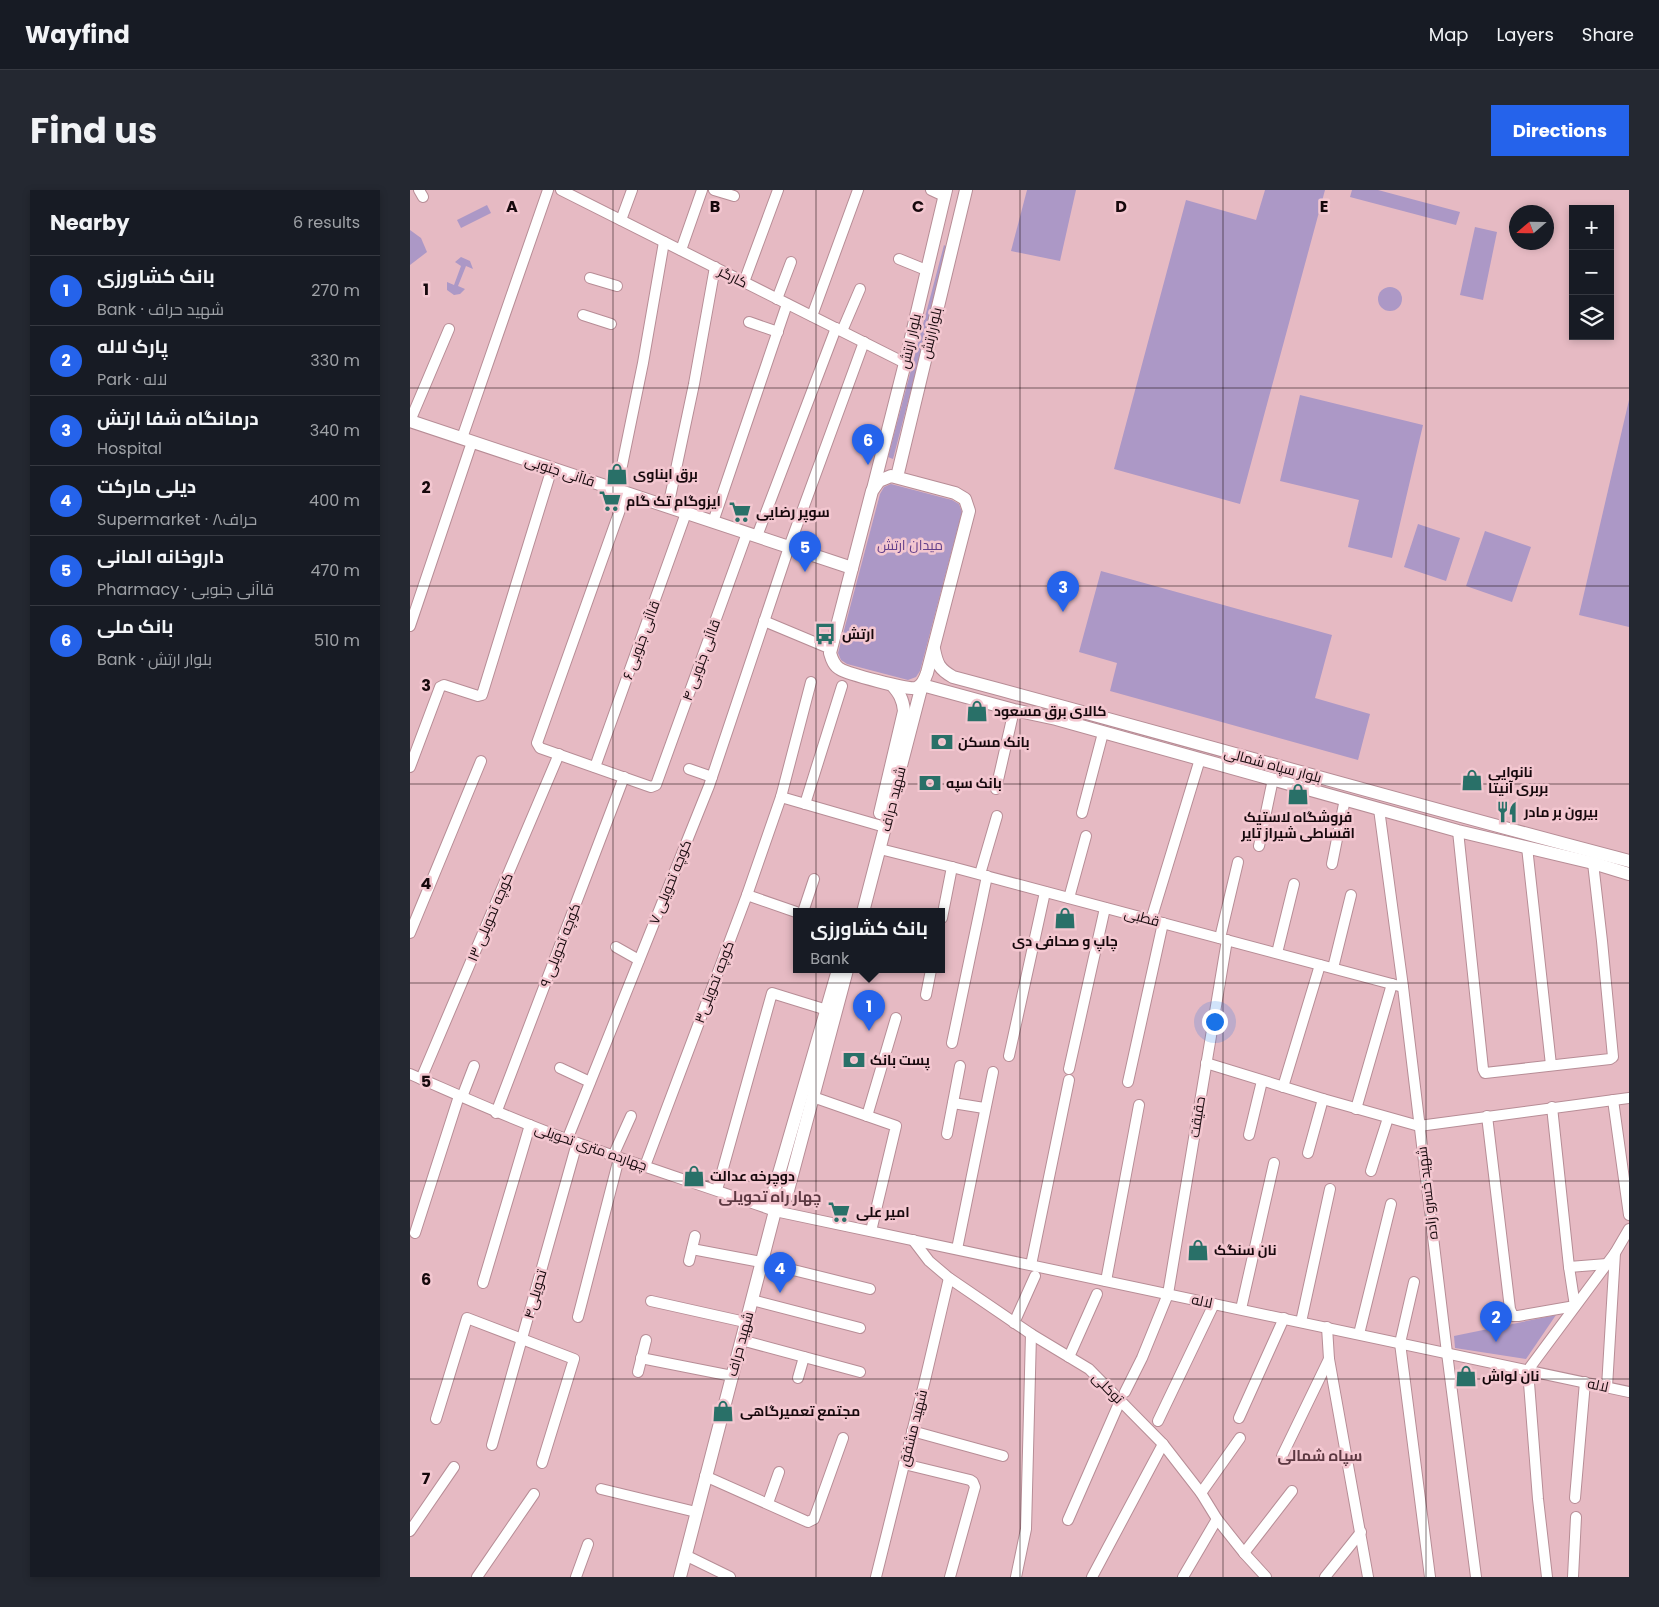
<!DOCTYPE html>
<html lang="en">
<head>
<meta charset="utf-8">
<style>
  :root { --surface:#171b24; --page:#242831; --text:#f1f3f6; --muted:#9ea1a6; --line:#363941; --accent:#2563eb }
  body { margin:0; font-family:Poppins,Cairo,sans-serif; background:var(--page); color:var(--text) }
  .controls { position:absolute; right:15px; top:15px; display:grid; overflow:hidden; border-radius:0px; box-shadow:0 2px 8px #0003 }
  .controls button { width:45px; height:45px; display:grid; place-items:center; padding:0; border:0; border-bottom:1px solid var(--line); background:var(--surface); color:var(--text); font:25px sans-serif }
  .compass { position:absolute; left:1099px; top:15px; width:45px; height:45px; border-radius:50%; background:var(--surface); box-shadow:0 2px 8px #0003; rotate:250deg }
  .you { position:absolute; left:804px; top:831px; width:18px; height:18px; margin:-12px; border:4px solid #fff; border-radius:50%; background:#1a73e8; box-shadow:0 0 0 8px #1a73e833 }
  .badge { display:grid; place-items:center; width:32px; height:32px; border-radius:50%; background:var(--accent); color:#fff; font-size:16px; font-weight:700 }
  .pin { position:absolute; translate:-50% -41px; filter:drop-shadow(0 1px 2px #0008) }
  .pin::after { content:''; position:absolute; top:26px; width:18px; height:15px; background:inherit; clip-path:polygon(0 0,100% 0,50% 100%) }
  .popup { position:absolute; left:383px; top:718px; width:152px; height:65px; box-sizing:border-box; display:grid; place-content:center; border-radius:0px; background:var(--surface); filter:drop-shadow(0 1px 4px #0005); font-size:16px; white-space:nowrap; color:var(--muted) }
  .popup b { font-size:19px; color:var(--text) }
  .popup::after { content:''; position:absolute; left:50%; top:100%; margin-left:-10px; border:10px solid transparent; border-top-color:var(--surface) }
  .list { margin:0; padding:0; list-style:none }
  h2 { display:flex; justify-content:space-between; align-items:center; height:65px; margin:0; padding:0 20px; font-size:21px }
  h2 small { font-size:16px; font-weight:400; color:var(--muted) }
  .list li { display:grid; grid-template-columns:32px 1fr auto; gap:15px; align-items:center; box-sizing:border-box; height:70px; padding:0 20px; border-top:1px solid var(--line) }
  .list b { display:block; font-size:19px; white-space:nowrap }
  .list p { margin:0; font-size:16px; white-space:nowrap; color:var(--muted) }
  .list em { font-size:16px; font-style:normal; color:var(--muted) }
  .icon { flex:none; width:28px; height:28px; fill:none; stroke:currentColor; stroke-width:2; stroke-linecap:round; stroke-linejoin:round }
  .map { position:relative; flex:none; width:1219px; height:1387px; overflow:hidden; border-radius:0px }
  header { display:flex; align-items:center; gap:30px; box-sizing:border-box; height:70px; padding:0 25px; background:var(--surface); border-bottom:1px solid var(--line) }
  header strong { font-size:24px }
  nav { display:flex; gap:28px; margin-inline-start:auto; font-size:18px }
  .intro { display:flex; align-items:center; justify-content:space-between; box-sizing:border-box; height:120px; padding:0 30px }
  h1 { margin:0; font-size:35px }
  .button { padding:12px 22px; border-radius:0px; background:var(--accent); color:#fff; font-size:18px; font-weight:700 }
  main { display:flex; gap:30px; padding:0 30px }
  aside { flex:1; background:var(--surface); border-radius:0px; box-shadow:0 2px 8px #0003 }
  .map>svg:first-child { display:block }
  .green { fill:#ac98c6 }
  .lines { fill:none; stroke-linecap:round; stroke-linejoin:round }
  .minor-casing { stroke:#b78d96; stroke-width:12 }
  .major-casing { stroke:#b78d96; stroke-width:14 }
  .minor { stroke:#fff; stroke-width:10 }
  .major { stroke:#fff; stroke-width:12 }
  .grid { fill:none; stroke:#16080c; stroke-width:1; stroke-opacity:0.55 }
  .labels { text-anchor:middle; stroke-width:5; stroke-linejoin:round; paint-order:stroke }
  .street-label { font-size:14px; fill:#16080c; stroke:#f3c7d0 }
  .poi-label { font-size:14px; font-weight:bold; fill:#16080c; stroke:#f3c7d0; text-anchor:start }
  .park-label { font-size:14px; fill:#633f8a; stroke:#f3c7d0 }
  .neighbourhood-label { font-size:15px; font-weight:bold; fill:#5c3841; stroke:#f3c7d0 }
  .grid-label { font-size:16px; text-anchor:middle; font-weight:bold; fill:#16080c; stroke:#f3c7d0; stroke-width:5; stroke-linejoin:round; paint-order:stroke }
</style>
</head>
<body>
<header>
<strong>Wayfind</strong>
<nav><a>Map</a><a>Layers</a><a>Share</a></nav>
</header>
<div class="intro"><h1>Find us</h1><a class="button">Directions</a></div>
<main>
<aside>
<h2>Nearby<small>6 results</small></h2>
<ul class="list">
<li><span class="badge">1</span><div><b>بانک کشاورزی</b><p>Bank · شهید حراف</p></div><em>270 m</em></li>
<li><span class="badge">2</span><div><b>پارک لاله</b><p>Park · لاله</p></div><em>330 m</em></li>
<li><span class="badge">3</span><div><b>درمانگاه شفا ارتش</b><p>Hospital</p></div><em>340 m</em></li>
<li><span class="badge">4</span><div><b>دیلی مارکت</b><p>Supermarket · حراف۸</p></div><em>400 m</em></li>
<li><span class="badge">5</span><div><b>داروخانه المانی</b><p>Pharmacy · قاآنی جنوبی</p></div><em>470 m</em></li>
<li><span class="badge">6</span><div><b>بانک ملی</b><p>Bank · بلوار ارتش</p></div><em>510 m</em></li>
</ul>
</aside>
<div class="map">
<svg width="1219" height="1387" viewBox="0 0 1219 1387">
  <rect width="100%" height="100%" fill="#e6bac3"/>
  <g class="green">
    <polygon points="617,0 666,0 650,71 601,61"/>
    <polygon points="855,0 915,0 830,314 704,279 776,10 846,30"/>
    <polygon points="942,0 968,0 1050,22 1046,35 940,7"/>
    <polygon points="77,15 81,23 51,38 47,30"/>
    <polygon points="1065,37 1087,42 1073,110 1050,105"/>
    <polygon points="0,40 11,48 17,62 0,75"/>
    <polygon points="534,55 537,57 515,147 483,269 478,267"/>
    <polygon points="51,67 60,71 63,79 56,76 48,96 55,99 50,104 44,105 37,100 37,92 44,95 51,76 45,72"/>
    <circle cx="980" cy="109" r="12"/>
    <polygon points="890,205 1013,235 982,368 938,357 949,310 870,291"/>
    <polygon points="1219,210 1219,437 1169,425"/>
    <polygon points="481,294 542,310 549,314 552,322 510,481 506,487 498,490 437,474 431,470 428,463 470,304 474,297"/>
    <polygon points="1008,334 1050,348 1036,391 994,377"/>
    <polygon points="1075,341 1121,357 1102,412 1056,396"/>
    <polygon points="691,381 922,445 905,508 960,524 948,570 700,501 707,473 669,462"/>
    <polygon points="1146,1125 1116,1169 1045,1158 1044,1146"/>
  </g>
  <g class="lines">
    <g class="minor-casing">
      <g id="minor">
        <polyline points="9,0 13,7"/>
        <polyline points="151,0 495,173"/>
        <polyline points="304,0 324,6"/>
        <polyline points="521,0 534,6"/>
        <polyline points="211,30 222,0"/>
        <polyline points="271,60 292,0"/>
        <polyline points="489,69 516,80"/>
        <polyline points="180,88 207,96"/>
        <polyline points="334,92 368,0"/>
        <polyline points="367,109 381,72"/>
        <polyline points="173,125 201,134"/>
        <polyline points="402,126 448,0"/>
        <polyline points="339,132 368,142"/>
        <polyline points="432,141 450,99"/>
        <polyline points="0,231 39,139"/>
        <polyline points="52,248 138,0"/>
        <polyline points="207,300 233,173 254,52"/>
        <polyline points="216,303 127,553 130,558 241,597 246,595 337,343"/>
        <polyline points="258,317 284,194 305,77"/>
        <polyline points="303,332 377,114"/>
        <polyline points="347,346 426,138"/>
        <polyline points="354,431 421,459"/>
        <polyline points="0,436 62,252"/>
        <polyline points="0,577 30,497 34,495 68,506 72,505 142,278"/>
        <polyline points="185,577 276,323"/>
        <polyline points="279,579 302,587"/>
        <polyline points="586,599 604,520"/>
        <polyline points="371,607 468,635"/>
        <polyline points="395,614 432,496"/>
        <polyline points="969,619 993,797 1037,1163 1066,1387"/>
        <polyline points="672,623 693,543"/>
        <polyline points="1048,641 1073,879 1075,883 1200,869 1203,867 1192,751 1183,673"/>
        <polyline points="849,656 863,589"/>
        <polyline points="1117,657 1141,875"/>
        <polyline points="470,659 542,677 993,797"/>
        <polyline points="922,674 935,609"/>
        <polyline points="570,684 587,626"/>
        <polyline points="337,705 386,722"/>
        <polyline points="659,708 676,646"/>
        <polyline points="393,722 404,689"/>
        <polyline points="532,728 542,677"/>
        <polyline points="741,730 790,569"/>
        <polyline points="0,743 71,571"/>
        <polyline points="810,748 828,672"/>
        <polyline points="206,757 229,770"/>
        <polyline points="867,763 884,694"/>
        <polyline points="923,778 941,705"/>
        <polyline points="516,805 521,780"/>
        <polyline points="542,853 577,686"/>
        <polyline points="599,866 635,702"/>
        <polyline points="796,873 913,909 1009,936 1219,908"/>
        <polyline points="150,878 180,892"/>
        <polyline points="659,879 695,718"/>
        <path d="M0 884C53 907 105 931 159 950 227 975 296 996 365 1021L1219 1202"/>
        <polyline points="11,889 149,564"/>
        <polyline points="718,892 753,733"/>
        <polyline points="873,897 910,775"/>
        <polyline points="52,907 64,876"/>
        <polyline points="403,907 486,936 461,1041"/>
        <polyline points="1203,910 1219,1025"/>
        <polyline points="543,913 574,918"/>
        <polyline points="1142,917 1159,1077 1165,1116"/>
        <polyline points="946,919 982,794"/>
        <polyline points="86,923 214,587"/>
        <polyline points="457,926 486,828"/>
        <polyline points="1077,926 1100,1119 1103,1126 1108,1126 1165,1116"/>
        <polyline points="537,944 550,876"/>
        <polyline points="839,945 852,891"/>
        <polyline points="157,950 299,596 379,357 454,152"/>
        <polyline points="898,963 913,909"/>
        <polyline points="203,966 221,926"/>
        <polyline points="235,976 337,705 371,607 401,492"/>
        <polyline points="961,981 978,928"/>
        <polyline points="307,1000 362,803 417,820"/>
        <polyline points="5,1043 49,906"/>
        <polyline points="503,1050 519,1071 539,1088 621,1144 679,1179 753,1254 791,1303 807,1329 834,1363 856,1387"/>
        <polyline points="282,1059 351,1072 460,1099"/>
        <polyline points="547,1059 583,882"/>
        <polyline points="279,1071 285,1046"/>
        <polyline points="621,1075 659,890"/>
        <polyline points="1159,1077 1197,1074"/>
        <polyline points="696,1091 729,915"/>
        <polyline points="1004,1092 990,1153 1020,1387"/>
        <polyline points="73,1093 120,935"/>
        <polyline points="342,1110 450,1138"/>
        <polyline points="241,1111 335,1132"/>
        <polyline points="831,1119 864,973"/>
        <polyline points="168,1127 209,968"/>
        <polyline points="891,1132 920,999"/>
        <polyline points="604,1133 625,1086"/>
        <polyline points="917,1137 919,1169 958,1387"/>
        <polyline points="949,1144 981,1014"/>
        <polyline points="331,1150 450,1182"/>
        <polyline points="659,1167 687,1104"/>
        <polyline points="231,1168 322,1186"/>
        <polyline points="228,1182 236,1150"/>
        <polyline points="388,1188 394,1167"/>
        <polyline points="1197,1197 1205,1063"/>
        <polyline points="715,1202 732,1168 758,1104 817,750"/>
        <polyline points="829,1228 874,1128"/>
        <polyline points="26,1229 57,1128 164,1169 132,1273"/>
        <polyline points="748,1231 804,1114"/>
        <polyline points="502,1241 593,1266"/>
        <polyline points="82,1255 167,953"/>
        <polyline points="872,1266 919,1169"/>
        <polyline points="494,1274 560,1290 563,1292 565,1297 540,1387"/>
        <polyline points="295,1286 398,1332 404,1329 433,1248"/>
        <polyline points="191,1299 286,1322"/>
        <polyline points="791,1303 830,1248"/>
        <polyline points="1165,1308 1175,1192"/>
        <polyline points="358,1313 369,1282"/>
        <polyline points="658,1330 710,1211"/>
        <polyline points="0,1341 44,1277"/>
        <polyline points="834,1363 882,1301"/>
        <polyline points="275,1365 320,1387"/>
        <polyline points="67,1387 124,1304"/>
        <polyline points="166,1387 178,1354"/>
        <polyline points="466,1387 516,1186 539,1088"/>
        <polyline points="606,1387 616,1339 621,1144"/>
        <polyline points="682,1387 753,1254"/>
        <polyline points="773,1387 807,1329"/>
        <polyline points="915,1387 951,1342"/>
        <polyline points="1137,1387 1128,1309 1118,1180 1205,1063 1219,1039"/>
        <polyline points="1163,1387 1166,1327"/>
      </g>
    </g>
    <g class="major-casing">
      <g id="major">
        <polyline points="0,231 442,378"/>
        <path d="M481 286 545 303 555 309 559 321 517 483C515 489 512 496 506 498 498 500 438 484 430 479 424 476 422 470 420 463L462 301 469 291Z"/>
        <polyline points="487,287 556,0"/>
        <polyline points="463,299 495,173 536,0"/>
        <path d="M524 459C527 474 529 479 543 487 769 547 993 612 1219 671"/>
        <path d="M470 623 494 521C493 509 489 503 482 495"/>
        <polyline points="453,722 512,495 604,520 646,529 1048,641 1183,673 1219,684"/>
        <polyline points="365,1021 363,1004 428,780"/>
        <polyline points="270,1387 365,1021 376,1008 437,780"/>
      </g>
    </g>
    <use href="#minor" class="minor"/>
    <use href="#major" class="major"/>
  </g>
  <path class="grid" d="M203 0V1387M406 0V1387M610 0V1387M813 0V1387M1016 0V1387M0 198H1219M0 396H1219M0 594H1219M0 793H1219M0 991H1219M0 1189H1219"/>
  <defs>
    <g id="shop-bare" transform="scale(1.725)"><path d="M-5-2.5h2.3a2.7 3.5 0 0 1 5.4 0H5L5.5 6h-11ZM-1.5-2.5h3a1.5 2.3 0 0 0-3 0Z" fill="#297068" stroke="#f3c7d0" stroke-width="2.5" paint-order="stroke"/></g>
    <g id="supermarket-bare" transform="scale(1.725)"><path d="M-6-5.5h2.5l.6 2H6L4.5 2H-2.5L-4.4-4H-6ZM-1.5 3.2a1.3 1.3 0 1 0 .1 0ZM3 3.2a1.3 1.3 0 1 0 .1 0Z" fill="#297068" stroke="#f3c7d0" stroke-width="2.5" paint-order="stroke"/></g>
    <g id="bus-bare" transform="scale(1.725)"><path d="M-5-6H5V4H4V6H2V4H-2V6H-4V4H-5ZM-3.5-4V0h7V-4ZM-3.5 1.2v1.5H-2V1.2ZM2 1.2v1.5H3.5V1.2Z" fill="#297068" stroke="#f3c7d0" stroke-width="2.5" paint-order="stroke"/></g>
    <g id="bank-bare" transform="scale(1.725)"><path d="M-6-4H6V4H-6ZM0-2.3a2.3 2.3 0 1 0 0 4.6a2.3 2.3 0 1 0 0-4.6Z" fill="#297068" stroke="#f3c7d0" stroke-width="2.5" paint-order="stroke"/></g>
    <g id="restaurant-bare" transform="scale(1.725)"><path d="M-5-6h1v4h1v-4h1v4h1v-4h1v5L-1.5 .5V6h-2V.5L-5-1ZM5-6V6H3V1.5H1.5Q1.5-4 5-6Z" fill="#297068" stroke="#f3c7d0" stroke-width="2.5" paint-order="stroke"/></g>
  </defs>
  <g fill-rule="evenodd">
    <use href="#shop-bare" x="207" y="284"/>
    <use href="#supermarket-bare" x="200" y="311"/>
    <use href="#supermarket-bare" x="330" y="322"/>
    <use href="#bus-bare" x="415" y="444"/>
    <use href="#shop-bare" x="567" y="521"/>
    <use href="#bank-bare" x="532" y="552"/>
    <use href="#shop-bare" x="1062" y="590"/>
    <use href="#bank-bare" x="520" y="593"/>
    <use href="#shop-bare" x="888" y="604"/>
    <use href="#restaurant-bare" x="1097" y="622"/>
    <use href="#shop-bare" x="655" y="728"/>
    <use href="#bank-bare" x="444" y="870"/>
    <use href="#shop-bare" x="284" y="986"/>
    <use href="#supermarket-bare" x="429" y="1022"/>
    <use href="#shop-bare" x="788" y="1060"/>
    <use href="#shop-bare" x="1056" y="1186"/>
    <use href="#shop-bare" x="313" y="1221"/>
  </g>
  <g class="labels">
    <g class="street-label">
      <text transform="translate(323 87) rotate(27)" y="5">کارگر</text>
      <text transform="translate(521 143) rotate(-77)" y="5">بلوارارتش</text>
      <text transform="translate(500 151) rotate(-77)" y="5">بلوار ارتش</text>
      <text transform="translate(150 281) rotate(18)" y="5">قاآنی جنوبی</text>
      <text transform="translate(231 450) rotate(-70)" y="5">قاآنی جنوبی ۶</text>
      <text transform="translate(291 470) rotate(-70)" y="5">قاآنی جنوبی ۴</text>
      <text transform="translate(863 575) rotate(15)" y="5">بلوار سپاه شمالی</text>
      <text transform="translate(483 609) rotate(-76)" y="5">شهید حراف</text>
      <text transform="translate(260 692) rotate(-68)" y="5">کوچه تحویلی ۷</text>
      <text transform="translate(80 727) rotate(-67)" y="5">کوچه تحویلی ۱۳</text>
      <text transform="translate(732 727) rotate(15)" y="5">قطبی</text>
      <text transform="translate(150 755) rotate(-69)" y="5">کوچه تحویلی ۹</text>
      <text transform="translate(304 792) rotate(-69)" y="5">کوچه تحویلی۳</text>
      <text transform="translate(787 927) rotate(-81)" y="5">حقیقت</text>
      <text transform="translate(181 957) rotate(19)" y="5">چهارده متری تحویلی</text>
      <text transform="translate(1017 1003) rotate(-97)" y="5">شهید خسرو زاده</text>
      <text transform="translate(125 1104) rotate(-74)" y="5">تحویلی۴</text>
      <text transform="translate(792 1111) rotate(12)" y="5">لاله</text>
      <text transform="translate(330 1154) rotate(-75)" y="5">شهید حراف</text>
      <text transform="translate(1188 1195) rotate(12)" y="5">لاله</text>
      <text transform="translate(698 1198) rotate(45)" y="5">توکلی</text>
      <text transform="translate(503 1238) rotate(-76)" y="5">شهید مشفق</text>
    </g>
    <g class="poi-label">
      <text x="223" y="289">برق ابناوی</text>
      <text x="216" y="316">ایزوگام تک گام</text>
      <text x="346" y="327">سوپر رضایی</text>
      <text x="432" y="449">ارتش</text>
      <text x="584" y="526">کالای برق مسعود</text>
      <text x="548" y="557">بانک مسکن</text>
      <text x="1078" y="587">نانوایی<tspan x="1078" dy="16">بربری آنیتا</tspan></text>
      <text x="536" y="598">بانک سپه</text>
      <text x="1114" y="627">بیرون بر مادر</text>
      <text x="888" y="632" text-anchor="middle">فروشگاه لاستیک<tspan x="888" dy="16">اقساطی شیراز تایر</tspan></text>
      <text x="655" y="756" text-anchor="middle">چاپ و صحافی دی</text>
      <text x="460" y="875">پست بانک</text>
      <text x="300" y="991">دوچرخه عدالت</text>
      <text x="446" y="1027">امیر علی</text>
      <text x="804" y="1065">نان سنگک</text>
      <text x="1072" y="1191">نان لواش</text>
      <text x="330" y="1226">مجتمع تعمیرگاهی</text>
    </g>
    <g class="park-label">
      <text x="500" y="360">میدان ارتش</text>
    </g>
    <g class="neighbourhood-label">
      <text x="360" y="1012">چهار راه تحویلی</text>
      <text x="910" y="1271">سپاه شمالی</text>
    </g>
  </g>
  <g class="grid-label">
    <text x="102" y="22">A</text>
    <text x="305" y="22">B</text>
    <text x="508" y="22">C</text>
    <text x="711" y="22">D</text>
    <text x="914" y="22">E</text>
    <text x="16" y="105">1</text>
    <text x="16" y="303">2</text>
    <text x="16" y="501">3</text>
    <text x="16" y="699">4</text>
    <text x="16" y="897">5</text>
    <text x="16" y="1095">6</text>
    <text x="16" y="1294">7</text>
  </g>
</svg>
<div class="controls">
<button>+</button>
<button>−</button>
<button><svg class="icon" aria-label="layers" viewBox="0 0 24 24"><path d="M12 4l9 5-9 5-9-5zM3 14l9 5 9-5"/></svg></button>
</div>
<svg class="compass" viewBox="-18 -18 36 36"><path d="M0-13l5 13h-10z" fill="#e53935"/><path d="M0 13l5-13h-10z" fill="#9ea1a6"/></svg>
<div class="you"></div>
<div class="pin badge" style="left:459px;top:841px">1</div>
<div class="popup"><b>بانک کشاورزی</b>Bank</div>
<div class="pin badge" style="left:1086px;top:1152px">2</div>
<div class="pin badge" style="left:653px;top:422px">3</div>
<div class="pin badge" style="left:370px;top:1103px">4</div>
<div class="pin badge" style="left:395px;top:382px">5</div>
<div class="pin badge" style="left:458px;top:275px">6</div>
</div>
</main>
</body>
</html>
